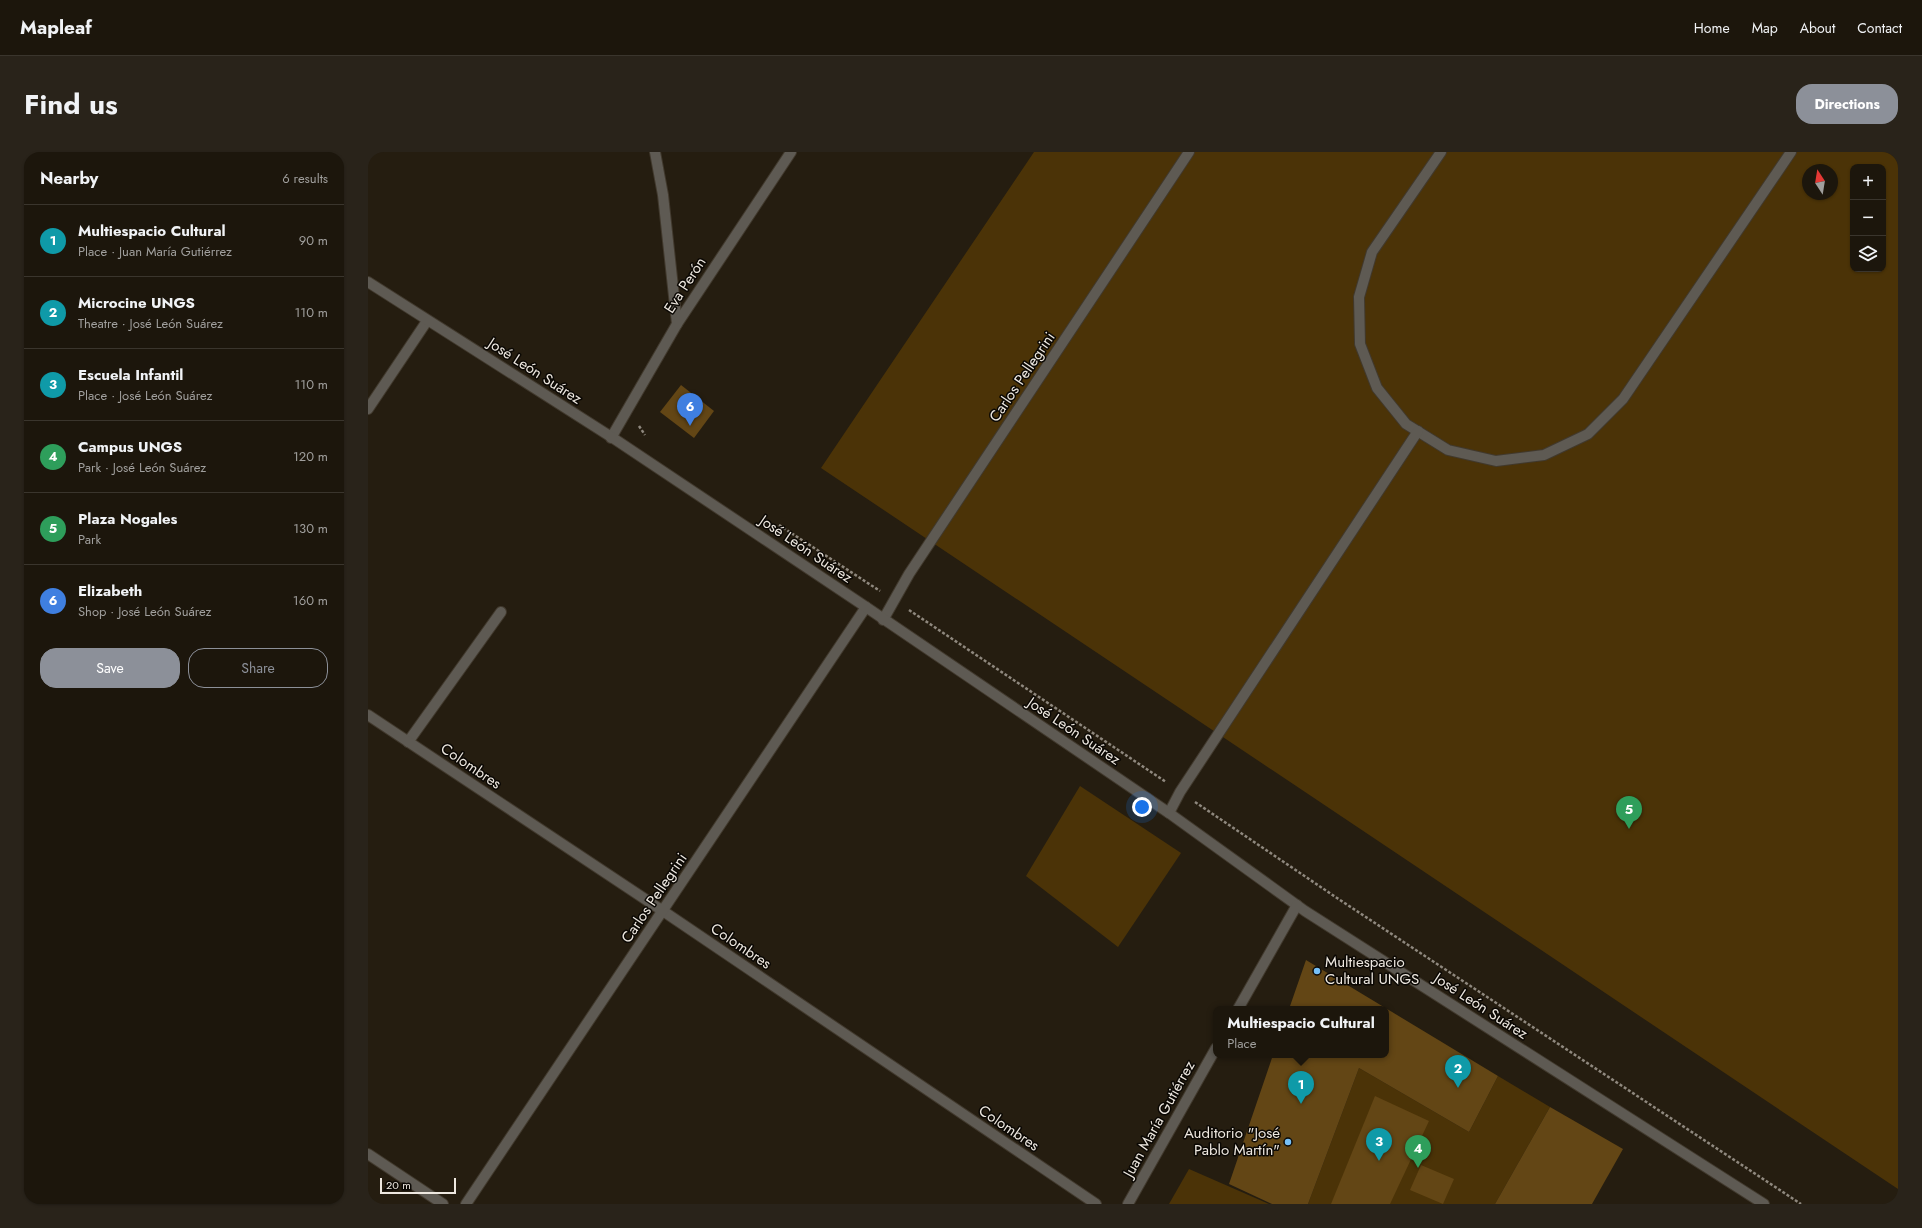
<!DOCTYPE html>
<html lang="en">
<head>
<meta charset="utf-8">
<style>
  :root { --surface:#1c160c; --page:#29231a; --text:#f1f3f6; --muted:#a09f9d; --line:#3a352d; --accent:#8c9099 }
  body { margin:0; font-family:Jost,sans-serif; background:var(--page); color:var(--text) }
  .controls { position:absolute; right:12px; top:12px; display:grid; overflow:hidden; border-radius:8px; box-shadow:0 1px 3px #0004 }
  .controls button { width:36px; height:36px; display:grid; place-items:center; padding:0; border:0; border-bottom:1px solid var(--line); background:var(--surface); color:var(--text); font:20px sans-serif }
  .compass { position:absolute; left:1434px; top:12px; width:36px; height:36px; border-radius:50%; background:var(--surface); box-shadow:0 1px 3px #0004; rotate:348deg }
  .scale { position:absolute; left:12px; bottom:10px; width:76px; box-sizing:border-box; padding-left:4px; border:2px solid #eee8e0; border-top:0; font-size:11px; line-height:14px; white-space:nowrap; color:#eee8e0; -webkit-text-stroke:3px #0b0804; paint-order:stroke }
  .you { position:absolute; left:774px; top:655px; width:14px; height:14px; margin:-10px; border:3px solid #fff; border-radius:50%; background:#1a73e8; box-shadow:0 0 0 6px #1a73e833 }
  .badge { display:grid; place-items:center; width:26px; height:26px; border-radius:50%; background:var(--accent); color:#fff; font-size:13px; font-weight:700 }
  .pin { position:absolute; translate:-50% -33px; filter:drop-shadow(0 1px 2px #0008) }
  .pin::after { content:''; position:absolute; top:21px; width:14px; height:12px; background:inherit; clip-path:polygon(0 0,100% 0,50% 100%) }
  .popup { position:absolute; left:845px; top:854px; width:176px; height:52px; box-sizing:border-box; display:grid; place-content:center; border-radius:8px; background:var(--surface); filter:drop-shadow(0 1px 3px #0005); font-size:13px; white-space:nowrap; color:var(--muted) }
  .popup b { font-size:15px; color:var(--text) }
  .popup::after { content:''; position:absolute; left:50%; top:100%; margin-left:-8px; border:8px solid transparent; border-top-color:var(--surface) }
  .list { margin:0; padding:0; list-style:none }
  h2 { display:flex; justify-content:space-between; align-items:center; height:52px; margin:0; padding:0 16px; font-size:17px }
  h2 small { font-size:13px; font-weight:400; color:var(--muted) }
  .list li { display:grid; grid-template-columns:26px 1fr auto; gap:12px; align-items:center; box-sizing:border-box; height:72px; padding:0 16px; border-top:1px solid var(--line) }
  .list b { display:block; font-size:15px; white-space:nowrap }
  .list p { margin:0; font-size:13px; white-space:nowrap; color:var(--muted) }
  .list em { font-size:13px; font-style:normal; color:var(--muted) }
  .actions { display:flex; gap:8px; padding:12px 16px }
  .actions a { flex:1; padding:9px 0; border:1px solid var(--accent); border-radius:16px; text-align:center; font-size:14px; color:var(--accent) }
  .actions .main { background:var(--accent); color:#fff }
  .icon { flex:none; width:22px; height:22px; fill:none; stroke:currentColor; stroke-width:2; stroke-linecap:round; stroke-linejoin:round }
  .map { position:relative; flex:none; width:1530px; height:1052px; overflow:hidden; border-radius:16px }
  header { display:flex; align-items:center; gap:24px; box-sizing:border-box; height:56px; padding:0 20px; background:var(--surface); border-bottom:1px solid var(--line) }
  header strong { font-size:19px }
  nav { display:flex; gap:22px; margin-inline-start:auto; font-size:14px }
  .intro { display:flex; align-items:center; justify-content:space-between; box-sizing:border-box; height:96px; padding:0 24px }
  h1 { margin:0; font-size:28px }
  .button { padding:10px 18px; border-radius:16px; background:var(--accent); color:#fff; font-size:14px; font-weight:700 }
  main { display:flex; gap:24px; padding:0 24px }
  aside { flex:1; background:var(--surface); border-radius:16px; box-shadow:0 1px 3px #0004 }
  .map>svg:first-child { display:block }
  .green { fill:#4b3307; fill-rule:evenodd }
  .building { fill:#634615 }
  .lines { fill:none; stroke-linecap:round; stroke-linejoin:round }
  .service-casing { stroke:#41392d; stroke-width:12 }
  .minor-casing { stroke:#41392d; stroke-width:12 }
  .tertiary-casing { stroke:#41392d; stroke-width:12 }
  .path { stroke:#8f887e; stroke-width:2.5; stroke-dasharray:3 2; stroke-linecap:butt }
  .service { stroke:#5e5a53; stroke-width:10 }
  .minor { stroke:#5e5a53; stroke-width:10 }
  .tertiary { stroke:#5e5a53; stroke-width:10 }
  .poi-dot { fill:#76c0f7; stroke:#0b0804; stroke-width:1.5 }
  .labels { text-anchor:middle; stroke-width:3; stroke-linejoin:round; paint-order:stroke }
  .street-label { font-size:15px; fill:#eee8e0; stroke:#0b0804 }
  .poi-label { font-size:15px; fill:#eee8e0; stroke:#0b0804; text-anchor:start }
</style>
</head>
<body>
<header>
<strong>Mapleaf</strong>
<nav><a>Home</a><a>Map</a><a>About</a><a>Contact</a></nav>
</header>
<div class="intro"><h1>Find us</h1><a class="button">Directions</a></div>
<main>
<aside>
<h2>Nearby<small>6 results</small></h2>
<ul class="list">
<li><span class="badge" style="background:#0f9aa8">1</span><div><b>Multiespacio Cultural</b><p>Place · Juan María Gutiérrez</p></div><em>90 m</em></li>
<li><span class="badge" style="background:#0f9aa8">2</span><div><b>Microcine UNGS</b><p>Theatre · José León Suárez</p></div><em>110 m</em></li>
<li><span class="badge" style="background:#0f9aa8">3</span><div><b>Escuela Infantil</b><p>Place · José León Suárez</p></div><em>110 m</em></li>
<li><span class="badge" style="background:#2e9e5b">4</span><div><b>Campus UNGS</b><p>Park · José León Suárez</p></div><em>120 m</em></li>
<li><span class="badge" style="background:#2e9e5b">5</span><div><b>Plaza Nogales</b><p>Park</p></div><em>130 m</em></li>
<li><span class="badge" style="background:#3f7fe0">6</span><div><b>Elizabeth</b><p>Shop · José León Suárez</p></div><em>160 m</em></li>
</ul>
<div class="actions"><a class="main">Save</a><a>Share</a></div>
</aside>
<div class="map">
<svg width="1530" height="1052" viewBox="0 0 1530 1052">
  <rect width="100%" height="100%" fill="#251d10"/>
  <g class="green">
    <path d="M666 0H1530V1037L453 316ZM1485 15H1515V117H1485ZM1440 18H1464V42H1440Z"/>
    <polygon points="712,634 813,701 750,795 658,724"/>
    <polygon points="991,916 1101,980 1130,924 1182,955 1127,1052 940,1052"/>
    <polygon points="821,1017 901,1052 801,1052"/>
  </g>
  <g class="building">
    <polygon points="313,233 346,259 326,286 292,260"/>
    <polygon points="938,808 1130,924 1101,980 991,916 940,1052 904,1052 861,1032 905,903 1018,903 1018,857 921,857"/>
    <polygon points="1007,944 1061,969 1022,1052 963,1052"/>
    <polygon points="1182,955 1255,997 1224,1052 1127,1052"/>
    <polygon points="1053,1013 1086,1027 1075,1052 1042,1038"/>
  </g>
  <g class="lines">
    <g class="service-casing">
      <g id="service">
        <polyline points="1073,0 1004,100 991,145 992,192 1009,236 1038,272 1080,298 1128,309 1176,303 1220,282 1255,247 1423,0"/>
        <polyline points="515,468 541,422 821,0"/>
        <polyline points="40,590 133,460"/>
        <polyline points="801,661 812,640 1050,279"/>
      </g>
    </g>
    <g class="minor-casing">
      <g id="minor">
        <polyline points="287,0 295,43 309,172"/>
        <polyline points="0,257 59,169"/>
        <polyline points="243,286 309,172 423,0"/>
        <polyline points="0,563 295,759 728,1052"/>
        <polyline points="0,1002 75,1052"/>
        <polyline points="98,1052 498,455"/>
      </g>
    </g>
    <g class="tertiary-casing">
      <g id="tertiary">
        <polyline points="0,130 248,288 498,455 801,661 937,759 1396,1052"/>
        <polyline points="870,857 929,753"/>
        <polyline points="760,1052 848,896"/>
      </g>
    </g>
    <g class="path">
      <polyline points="271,274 277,283"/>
      <polyline points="411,373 512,439"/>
      <polyline points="541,458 798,630"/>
      <polyline points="827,650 969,746 1433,1052"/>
    </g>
    <use href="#service" class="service"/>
    <use href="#minor" class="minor"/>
    <use href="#tertiary" class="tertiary"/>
  </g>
  <g class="poi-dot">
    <circle cx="949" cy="819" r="4"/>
    <circle cx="920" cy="990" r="4"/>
  </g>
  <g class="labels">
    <g class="street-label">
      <text transform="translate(317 133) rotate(-57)" y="5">Eva Perón</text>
      <text transform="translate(167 219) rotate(33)" y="5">José León Suárez</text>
      <text transform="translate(654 225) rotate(-56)" y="5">Carlos Pellegrini</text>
      <text transform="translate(438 397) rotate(34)" y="5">José León Suárez</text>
      <text transform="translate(706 579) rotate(34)" y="5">José León Suárez</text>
      <text transform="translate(103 614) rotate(34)" y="5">Colombres</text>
      <text transform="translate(286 746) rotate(-56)" y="5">Carlos Pellegrini</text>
      <text transform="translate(373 794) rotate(34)" y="5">Colombres</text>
      <text transform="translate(1113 854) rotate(33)" y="5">José León Suárez</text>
      <text transform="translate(791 967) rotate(-61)" y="5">Juan María Gutiérrez</text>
      <text transform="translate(641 976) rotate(34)" y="5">Colombres</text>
    </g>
    <g class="poi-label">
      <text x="957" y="815">Multiespacio<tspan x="957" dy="17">Cultural UNGS</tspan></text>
      <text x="912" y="986" text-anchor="end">Auditorio "José<tspan x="912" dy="17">Pablo Martín"</tspan></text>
    </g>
  </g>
</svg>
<div class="controls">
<button>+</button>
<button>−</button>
<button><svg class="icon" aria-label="layers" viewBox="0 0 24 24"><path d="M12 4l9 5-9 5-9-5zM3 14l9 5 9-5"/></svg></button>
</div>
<svg class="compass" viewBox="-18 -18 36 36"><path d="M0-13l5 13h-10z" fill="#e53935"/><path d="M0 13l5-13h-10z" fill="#a09f9d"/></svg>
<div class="scale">20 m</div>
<div class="you"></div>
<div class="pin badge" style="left:933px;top:952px;background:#0f9aa8">1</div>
<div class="popup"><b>Multiespacio Cultural</b>Place</div>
<div class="pin badge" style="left:1090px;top:936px;background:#0f9aa8">2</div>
<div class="pin badge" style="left:1011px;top:1009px;background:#0f9aa8">3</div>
<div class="pin badge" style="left:1050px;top:1016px;background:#2e9e5b">4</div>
<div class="pin badge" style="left:1261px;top:677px;background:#2e9e5b">5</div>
<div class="pin badge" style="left:322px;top:274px;background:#3f7fe0">6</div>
</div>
</main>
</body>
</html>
